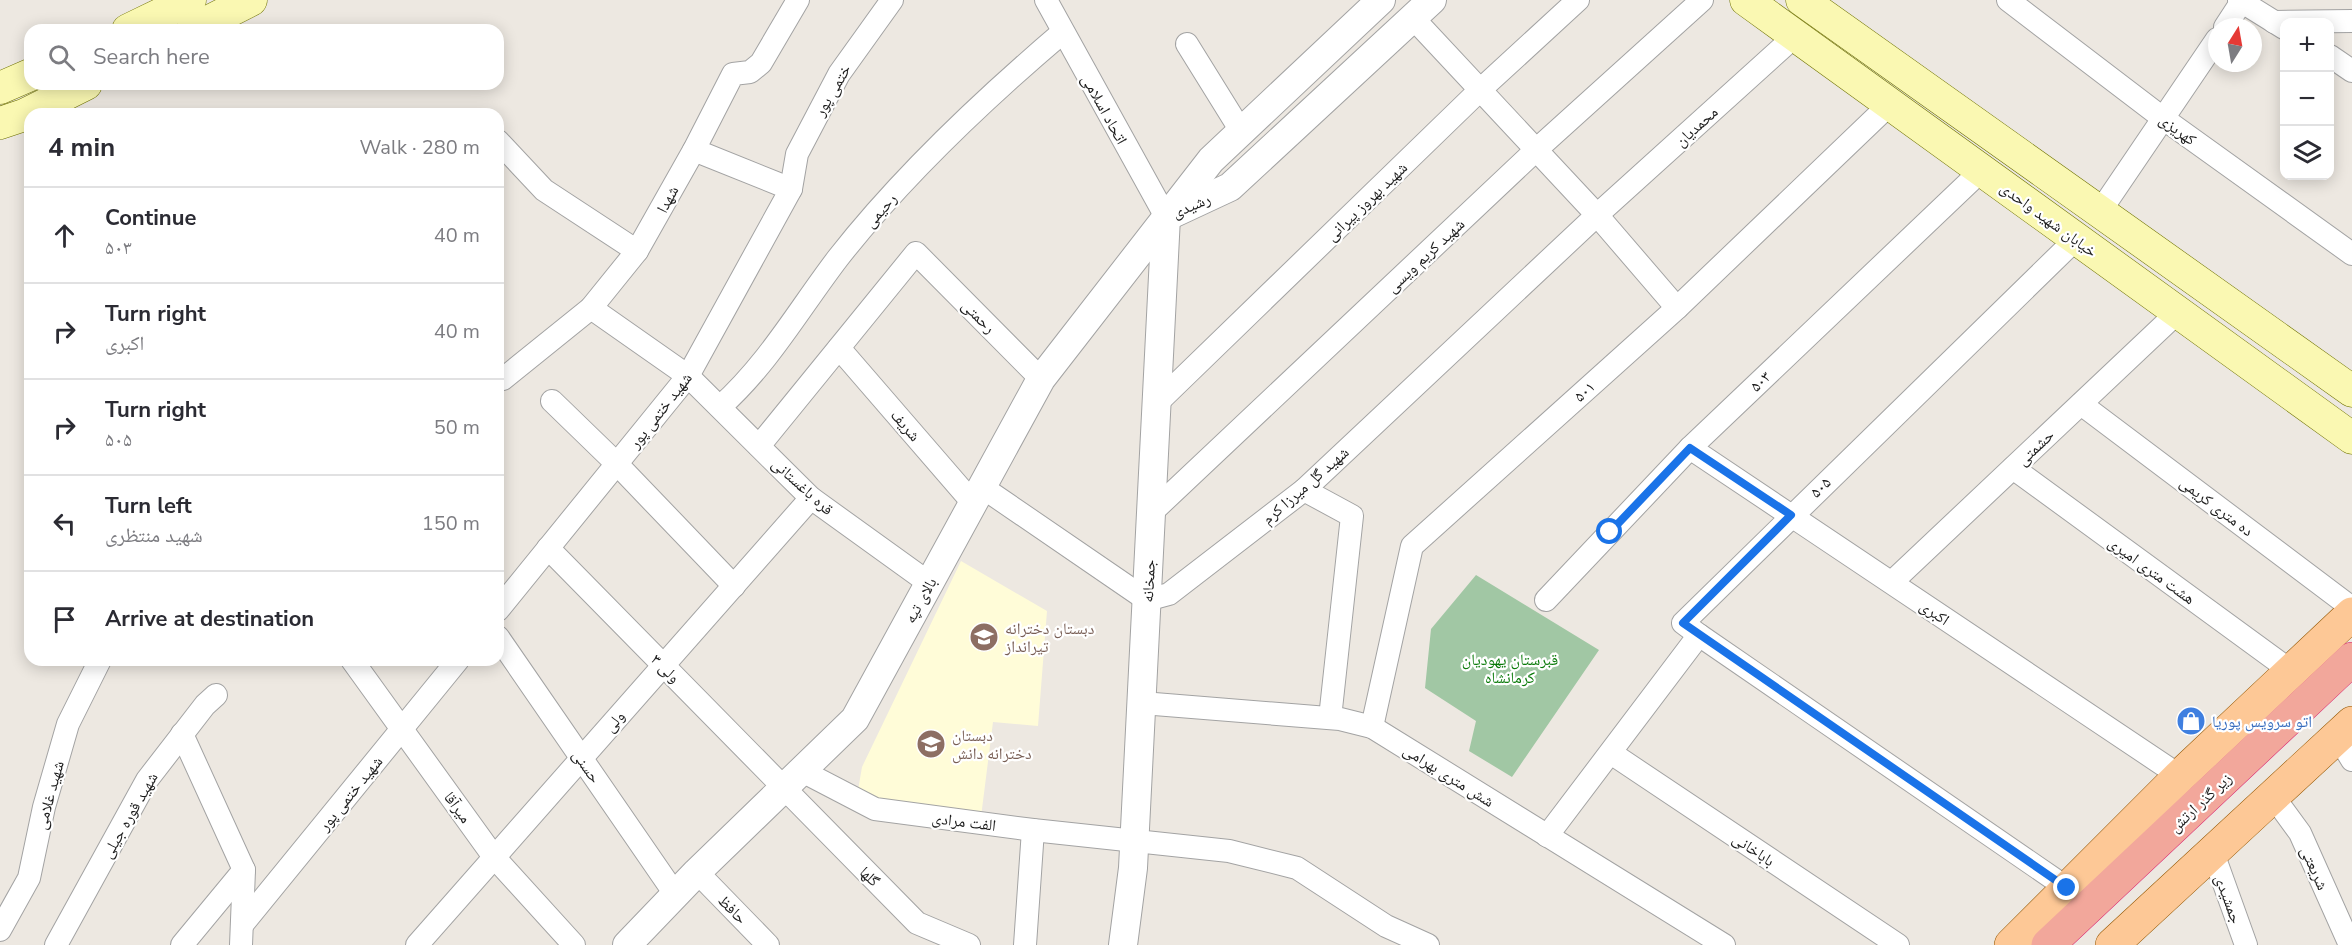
<!DOCTYPE html>
<html lang="en">
<head>
<meta charset="utf-8">
<style>
  :root { --surface:#fff; --page:#f2f2f3; --text:#2b2b33; --muted:#7c7c81; --line:#e1e1e2 }
  body { margin:0; font-family:"Nunito Sans","Noto Naskh Arabic",sans-serif; background:var(--page); color:var(--text) }
  .controls { position:absolute; right:18px; top:18px; display:grid; overflow:hidden; border-radius:12px; box-shadow:0 3px 15px #0003 }
  .controls button { width:54px; height:54px; display:grid; place-items:center; padding:0; border:0; border-bottom:2px solid var(--line); background:var(--surface); color:var(--text); font:30px sans-serif }
  .compass { position:absolute; left:2208px; top:18px; width:54px; height:54px; border-radius:50%; background:var(--surface); box-shadow:0 3px 15px #0003; rotate:11deg }
  .stop { position:absolute; width:18px; height:18px; margin:-14px; border:4px solid #1a73e8; border-radius:50%; background:#fff }
  .stop.end { background:#1a73e8; border-color:#fff; box-shadow:0 2px 6px #0008 }
  .list { margin:0; padding:0; list-style:none }
  h2 { display:flex; justify-content:space-between; align-items:center; height:78px; margin:0; padding:0 24px; font-size:26px }
  h2 small { font-size:20px; font-weight:400; color:var(--muted) }
  .list li { display:grid; grid-template-columns:39px 1fr auto; gap:18px; align-items:center; box-sizing:border-box; height:96px; padding:0 24px; border-top:2px solid var(--line) }
  .list b { display:block; font-size:22px; white-space:nowrap }
  .list p { margin:0; font-size:20px; white-space:nowrap; color:var(--muted) }
  .list em { font-size:20px; font-style:normal; color:var(--muted) }
  .icon { flex:none; width:33px; height:33px; fill:none; stroke:currentColor; stroke-width:2; stroke-linecap:round; stroke-linejoin:round }
  .map { position:relative; flex:none; width:2352px; height:945px; overflow:hidden }
  .search { position:absolute; background:var(--surface); box-shadow:0 3px 15px #0003; left:24px; top:24px; width:480px; height:66px; display:flex; align-items:center; gap:15px; box-sizing:border-box; padding:0 21px; border-radius:18px; color:var(--muted); font-size:22px }
  .panel { position:absolute; background:var(--surface); box-shadow:0 3px 15px #0003; left:24px; top:108px; width:480px; height:558px; border-radius:18px }
  .map>svg:first-child { display:block }
  .education { fill:#fffcd8 }
  .cemetery { fill:#a1c7a4 }
  .lines { fill:none; stroke-linecap:round; stroke-linejoin:round }
  .minor-casing { stroke:#a3a3a3; stroke-width:24 }
  .tertiary-casing { stroke:#a3a3a3; stroke-width:30 }
  .secondary-casing { stroke:#6f7203; stroke-width:33 }
  .primary-casing { stroke:#935600; stroke-width:34 }
  .trunk-casing { stroke:#d9206f; stroke-width:34 }
  .minor { stroke:#fff; stroke-width:22 }
  .tertiary { stroke:#fff; stroke-width:28 }
  .secondary { stroke:#faf8b2; stroke-width:32 }
  .primary { stroke:#fdc896; stroke-width:33 }
  .trunk { stroke:#f2a79b; stroke-width:33 }
  .route { stroke:#1a73e8; stroke-width:8 }
  .labels { text-anchor:middle; stroke-width:4.5; stroke-linejoin:round; paint-order:stroke }
  .street-label { font-size:16px; fill:#1c1c1c; stroke:#fff }
  .education-label { font-size:16px; fill:#785e54; stroke:#fff; text-anchor:start }
  .park-label { font-size:16px; fill:#097a09; stroke:#fff }
  .shop-label { font-size:16px; fill:#366cbe; stroke:#fff; text-anchor:start }
</style>
</head>
<body>
<div class="map">
<svg width="2352" height="945" viewBox="0 0 2352 945">
  <rect width="100%" height="100%" fill="#ede8e1"/>
  <polygon class="education" points="961,561 1047,611 1038,726 993,722 981,817 857,796 862,767"/>
  <polygon class="cemetery" points="1476,575 1599,650 1512,777 1469,751 1476,721 1425,688 1431,629"/>
  <g class="lines">
    <g class="minor-casing">
      <g id="minor">
        <polyline points="1046,0 1166,217"/>
        <polyline points="2008,0 2164,119 2352,254"/>
        <polyline points="2239,0 2284,28"/>
        <polyline points="1413,18 1597,215 1677,308"/>
        <polyline points="2274,22 2352,21"/>
        <polyline points="2225,27 2242,1"/>
        <polyline points="1187,44 1241,131"/>
        <polyline points="2330,56 2352,71"/>
        <polyline points="498,141 544,190 637,251"/>
        <polyline points="694,150 791,189"/>
        <polyline points="2101,210 2217,39"/>
        <polyline points="591,308 688,376 811,498 929,583"/>
        <polyline points="839,348 973,503"/>
        <polyline points="498,380 503,379 591,308 637,251 694,150 733,74 750,72 761,63 798,0"/>
        <polyline points="552,401 617,464 734,586"/>
        <polyline points="1156,404 1480,90 1578,0"/>
        <polyline points="2081,404 2352,608"/>
        <path d="M720 407C769 363 799 309 838 258 903 175 983 100 1063 32"/>
        <polyline points="759,446 916,253 1041,379"/>
        <polyline points="1690,448 2180,776"/>
        <polyline points="2013,468 2291,671"/>
        <polyline points="982,487 1147,600 1169,594 1304,490 1597,215 1795,36"/>
        <polyline points="1304,490 1352,516 1330,718"/>
        <polyline points="1151,513 1536,150 1702,0"/>
        <polyline points="548,548 917,923 969,945"/>
        <polyline points="1892,582 2178,312"/>
        <polyline points="1546,600 1690,448 1982,170"/>
        <polyline points="498,610 688,376 791,189 797,154 839,74 892,0"/>
        <polyline points="1699,635 2067,888"/>
        <polyline points="498,637 675,894"/>
        <polyline points="352,660 494,857 574,945"/>
        <polyline points="1142,703 1340,719 1372,727 1724,945"/>
        <polyline points="1372,727 1412,546 1677,308 1889,105"/>
        <polyline points="182,734 244,870 241,945"/>
        <polyline points="2338,737 2352,760"/>
        <polyline points="1611,753 1898,945"/>
        <polyline points="802,771 875,809 1033,830 1229,851 1297,868 1386,926 1428,945"/>
        <polyline points="2273,796 2300,833 2350,945"/>
        <polyline points="1547,836 1699,635 1683,623 2077,238"/>
        <polyline points="2213,853 2246,945"/>
        <polyline points="697,872 768,945"/>
        <polyline points="242,925 458,660"/>
        <polyline points="0,930 29,878 44,807 68,724 100,660"/>
        <polyline points="56,945 147,780 205,705 216,695"/>
        <polyline points="182,945 244,870"/>
        <polyline points="417,945 811,498"/>
        <polyline points="1025,945 1033,830"/>
      </g>
    </g>
    <g class="tertiary-casing">
      <g id="tertiary">
        <polyline points="1170,215 1230,187 1432,0"/>
        <polyline points="627,945 697,872 855,719 1041,379 1211,160 1381,0"/>
        <polyline points="1123,945 1133,868 1166,217"/>
      </g>
    </g>
    <g class="secondary-casing">
      <g id="secondary">
        <polyline points="1746,0 2352,438"/>
        <polyline points="1802,0 2352,391"/>
        <polyline points="128,30 190,0"/>
        <polyline points="192,30 251,0"/>
        <polyline points="0,88 30,75"/>
        <polyline points="0,123 24,115 86,84"/>
      </g>
    </g>
    <g class="primary-casing">
      <g id="primary">
        <polyline points="2011,945 2180,776 2352,614"/>
        <polyline points="2112,945 2352,723"/>
      </g>
    </g>
    <g class="trunk-casing">
      <polyline id="trunk" points="2048,945 2352,659"/>
    </g>
    <use href="#minor" class="minor"/>
    <use href="#tertiary" class="tertiary"/>
    <use href="#secondary" class="secondary"/>
    <use href="#primary" class="primary"/>
    <use href="#trunk" class="trunk"/>
  </g>
  <g class="lines">
    <polyline class="route" points="1610,532 1690,448 1791,515 1683,623 2067,888"/>
  </g>
  <defs>
    <g id="school-disc" transform="scale(1.5)"><circle r="9.5" fill="#8d6e63" stroke="#fff"/><path d="M0-5L7-2L0 1L-7-2ZM-4 1L0 2.5L4 1V4Q0 6-4 4Z" fill="#fff"/></g>
    <g id="shop-disc" transform="scale(1.5)"><circle r="9.5" fill="#3f7fe0" stroke="#fff"/><path d="M-5-2.5h2.3a2.7 3.5 0 0 1 5.4 0H5L5.5 6h-11ZM-1.5-2.5h3a1.5 2.3 0 0 0-3 0Z" fill="#fff"/></g>
  </defs>
  <g fill-rule="evenodd">
    <use href="#school-disc" x="984" y="637"/>
    <use href="#shop-disc" x="2191" y="721"/>
    <use href="#school-disc" x="931" y="744"/>
  </g>
  <g class="labels">
    <g class="street-label">
      <text transform="translate(832 90) rotate(-60)" y="6">ختمی پور</text>
      <text transform="translate(1105 109) rotate(61)" y="6">اتحاد اسلامی</text>
      <text transform="translate(1696 126) rotate(-42)" y="6">محمدیان</text>
      <text transform="translate(2178 129) rotate(36)" y="6">کهریزی</text>
      <text transform="translate(667 199) rotate(-62)" y="6">شهدا</text>
      <text transform="translate(1366 201) rotate(-44)" y="6">شهید بهروز پیرانی</text>
      <text transform="translate(1191 205) rotate(-23)" y="6">رشیدی</text>
      <text transform="translate(880 210) rotate(-48)" y="6">رحیمی</text>
      <text transform="translate(2049 219) rotate(36)" y="6">خیابان شهید واحدی</text>
      <text transform="translate(1425 255) rotate(-43)" y="6">شهید کریم ویسی</text>
      <text transform="translate(979 316) rotate(45)" y="6">رحمتی</text>
      <text transform="translate(1760 381) rotate(-44)" y="6">۵۰۳</text>
      <text transform="translate(1584 391) rotate(-42)" y="6">۵۰۱</text>
      <text transform="translate(660 410) rotate(-52)" y="6">شهید ختمی پور</text>
      <text transform="translate(906 425) rotate(49)" y="6">شریف</text>
      <text transform="translate(2035 447) rotate(-43)" y="6">حشمتی</text>
      <text transform="translate(1305 485) rotate(-41)" y="6">شهید گل میرزا کرم</text>
      <text transform="translate(803 486) rotate(42)" y="6">قره باغستانی</text>
      <text transform="translate(1820 487) rotate(-44)" y="6">۵۰۵</text>
      <text transform="translate(2217 506) rotate(37)" y="6">ده متری کریمی</text>
      <text transform="translate(2152 570) rotate(36)" y="6">هشت متری امیری</text>
      <text transform="translate(1148 581) rotate(-87)" y="6">جمخانه</text>
      <text transform="translate(920 600) rotate(-61)" y="6">بالای تپه</text>
      <text transform="translate(1935 612) rotate(34)" y="6">اکبری</text>
      <text transform="translate(666 668) rotate(45)" y="6">ولی ۳</text>
      <text transform="translate(614 721) rotate(-49)" y="6">ولی</text>
      <text transform="translate(587 766) rotate(55)" y="6">حسنی</text>
      <text transform="translate(1449 775) rotate(32)" y="6">شش متری بهرامی</text>
      <text transform="translate(350 793) rotate(-51)" y="6">شهید ختمی پور</text>
      <text transform="translate(49 795) rotate(-75)" y="6">شهید غلامی</text>
      <text transform="translate(2200 802) rotate(-43)" y="6">زیر گذر ارتش</text>
      <text transform="translate(458 807) rotate(54)" y="6">میرآقا</text>
      <text transform="translate(129 815) rotate(-60)" y="6">شهید قوره جیلی</text>
      <text transform="translate(964 821) rotate(7)" y="6">الفت مرادی</text>
      <text transform="translate(1754 849) rotate(34)" y="6">باباخانی</text>
      <text transform="translate(2315 868) rotate(66)" y="6">شریعتی</text>
      <text transform="translate(870 876) rotate(45)" y="6">گلها</text>
      <text transform="translate(2229 899) rotate(70)" y="6">جمشیدی</text>
      <text transform="translate(733 909) rotate(45)" y="6">حافظ</text>
    </g>
    <g class="education-label">
      <text x="1005" y="634">دبستان دخترانه<tspan x="1005" dy="18">تیرانداز</tspan></text>
      <text x="952" y="741">دبستان<tspan x="952" dy="18">دخترانه دانش</tspan></text>
    </g>
    <g class="park-label">
      <text x="1510" y="665">قبرستان یهودیان<tspan x="1510" dy="18">کرمانشاه</tspan></text>
    </g>
    <g class="shop-label">
      <text x="2212" y="727">اتو سرویس پوریا</text>
    </g>
  </g>
</svg>
<div class="controls">
<button>+</button>
<button>−</button>
<button><svg class="icon" aria-label="layers" viewBox="0 0 24 24"><path d="M12 4l9 5-9 5-9-5zM3 14l9 5 9-5"/></svg></button>
</div>
<svg class="compass" viewBox="-18 -18 36 36"><path d="M0-13l5 13h-10z" fill="#e53935"/><path d="M0 13l5-13h-10z" fill="#7c7c81"/></svg>
<div class="stop" style="left:1610px;top:532px"></div>
<div class="stop end" style="left:2067px;top:888px"></div>
<div class="search"><svg class="icon" aria-label="search" viewBox="0 0 24 24"><circle cx="10" cy="10" r="6"/><path d="M15 15l6 6"/></svg>Search here</div>
<section class="panel">
<h2>4 min<small>Walk · 280 m</small></h2>
<ul class="list">
<li><svg class="icon" aria-label="ahead" viewBox="0 0 24 24"><path d="M12 20V5M6 11l6-6 6 6"/></svg><div><b>Continue</b><p>۵۰۳</p></div><em>40 m</em></li>
<li><svg class="icon" aria-label="right" viewBox="0 0 24 24"><path d="M7 20v-9h11M14 6l5 5-5 5"/></svg><div><b>Turn right</b><p>اکبری</p></div><em>40 m</em></li>
<li><svg class="icon" aria-label="right" viewBox="0 0 24 24"><path d="M7 20v-9h11M14 6l5 5-5 5"/></svg><div><b>Turn right</b><p>۵۰۵</p></div><em>50 m</em></li>
<li><svg class="icon" aria-label="left" viewBox="0 0 24 24"><path d="M17 20v-9H6M10 6l-5 5 5 5"/></svg><div><b>Turn left</b><p>شهید منتظری</p></div><em>150 m</em></li>
<li><svg class="icon" aria-label="arrive" viewBox="0 0 24 24"><path d="M6 21V4h12l-3 4 3 4H6"/></svg><div><b>Arrive at destination</b></div></li>
</ul>
</section>
</div>
</body>
</html>
